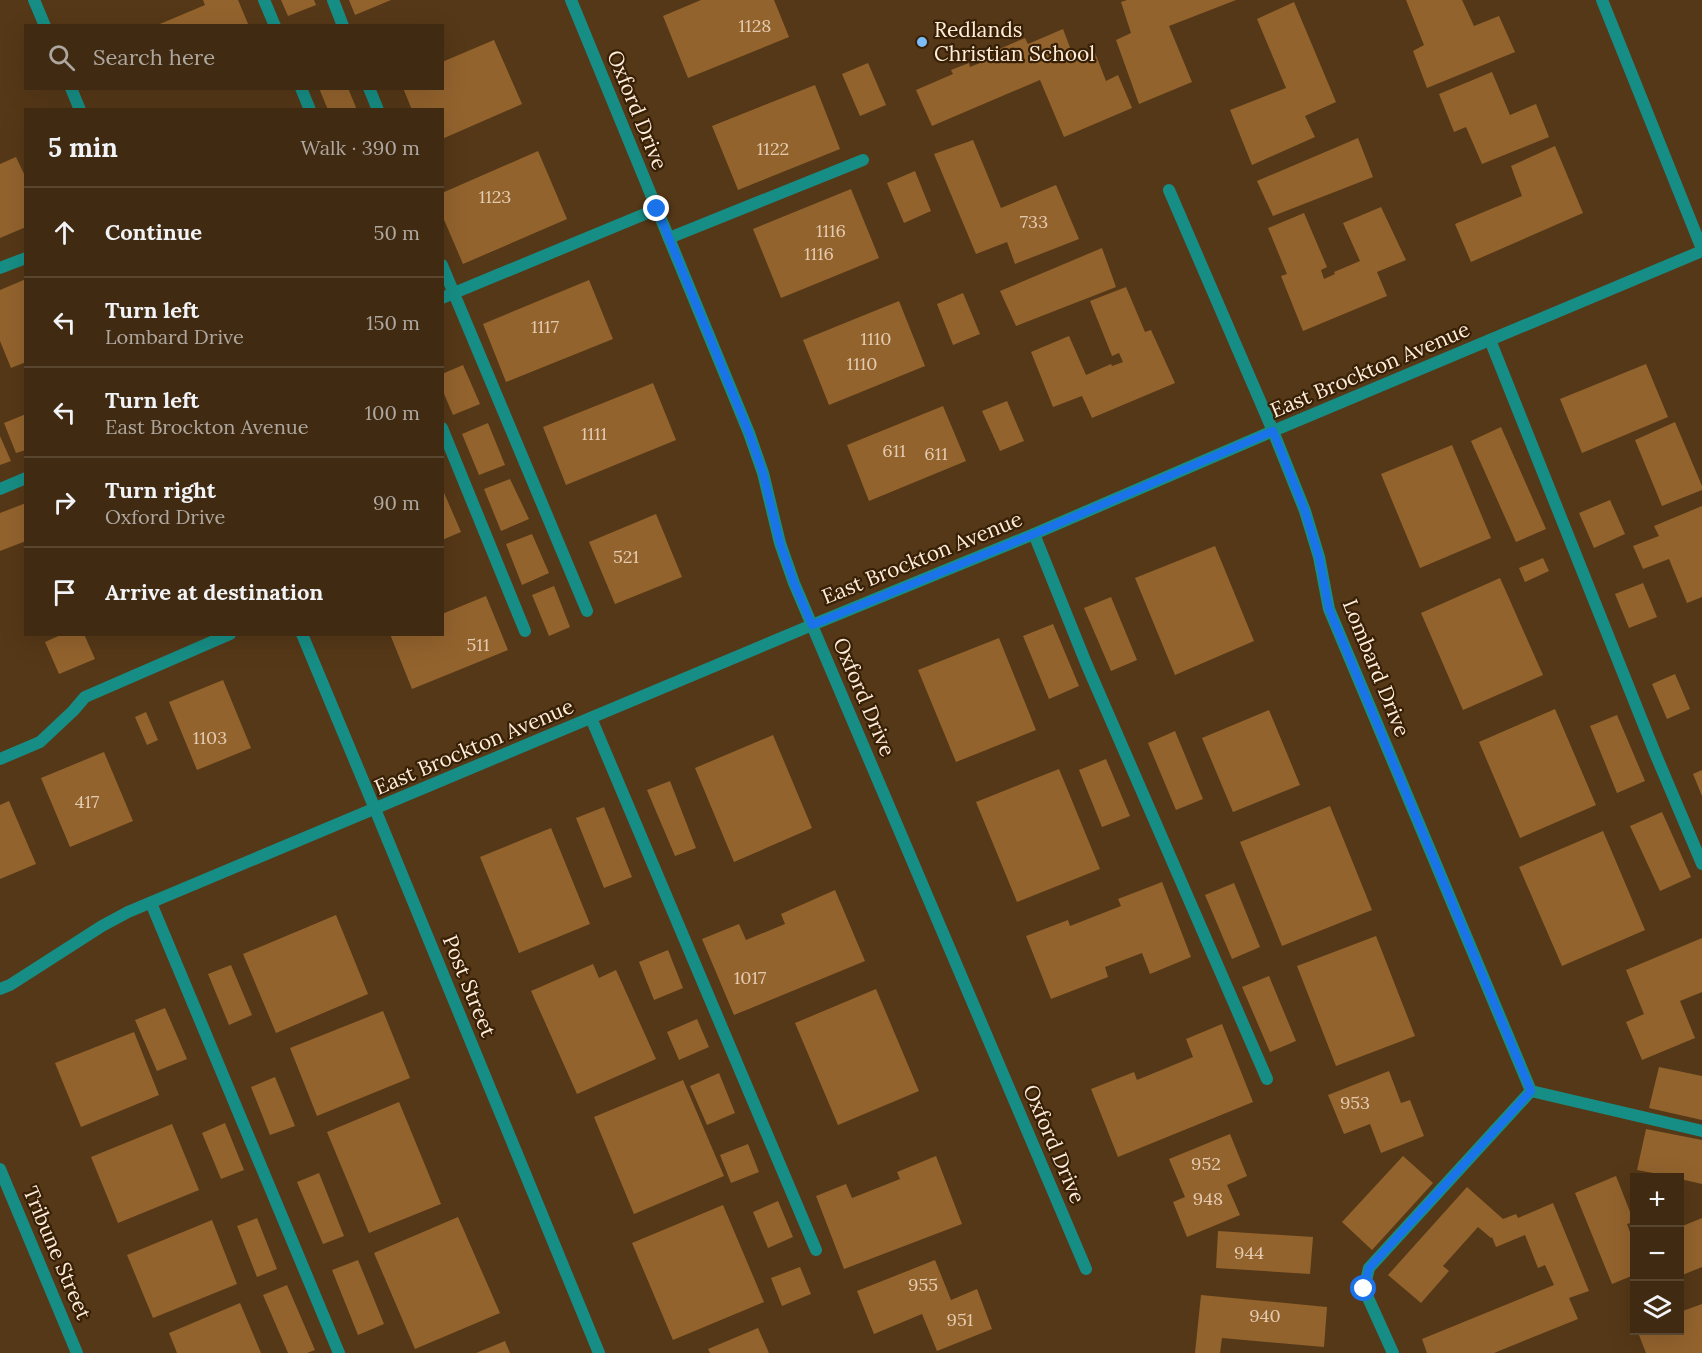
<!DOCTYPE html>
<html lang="en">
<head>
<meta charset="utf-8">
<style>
  :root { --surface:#402a11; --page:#47321a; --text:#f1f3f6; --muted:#aea79f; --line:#594631 }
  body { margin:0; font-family:Lora,serif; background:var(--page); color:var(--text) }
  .controls { position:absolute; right:18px; bottom:18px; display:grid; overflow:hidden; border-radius:0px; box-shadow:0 6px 24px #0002 }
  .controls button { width:54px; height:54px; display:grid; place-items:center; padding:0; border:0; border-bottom:2px solid var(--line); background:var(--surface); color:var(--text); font:30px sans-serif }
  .stop { position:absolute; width:18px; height:18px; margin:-14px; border:4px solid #1a73e8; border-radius:50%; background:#fff }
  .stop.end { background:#1a73e8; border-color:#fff; box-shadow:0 2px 6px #0008 }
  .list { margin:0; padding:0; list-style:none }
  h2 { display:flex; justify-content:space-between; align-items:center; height:78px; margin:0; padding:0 24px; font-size:26px }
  h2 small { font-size:20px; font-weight:400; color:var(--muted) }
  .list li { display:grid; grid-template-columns:39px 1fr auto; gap:18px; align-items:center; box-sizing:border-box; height:90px; padding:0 24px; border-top:2px solid var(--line) }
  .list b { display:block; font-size:22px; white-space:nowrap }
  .list p { margin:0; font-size:20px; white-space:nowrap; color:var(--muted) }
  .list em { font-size:20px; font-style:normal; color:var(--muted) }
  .icon { flex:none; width:33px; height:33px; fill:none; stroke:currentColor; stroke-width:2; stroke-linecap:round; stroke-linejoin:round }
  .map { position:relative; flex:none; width:1702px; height:1353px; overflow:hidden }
  .search { position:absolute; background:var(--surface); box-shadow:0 6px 24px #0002; left:24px; top:24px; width:420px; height:66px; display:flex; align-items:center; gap:15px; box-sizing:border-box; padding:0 21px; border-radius:0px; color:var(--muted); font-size:22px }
  .panel { position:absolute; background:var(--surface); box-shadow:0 6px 24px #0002; left:24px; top:108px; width:420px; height:528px; border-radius:0px }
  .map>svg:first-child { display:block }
  .building { fill:#93632d }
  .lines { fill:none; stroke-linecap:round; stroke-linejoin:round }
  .service { stroke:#178e85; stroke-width:12 }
  .minor { stroke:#178e85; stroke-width:12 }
  .tertiary { stroke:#178e85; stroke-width:12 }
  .route { stroke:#1a73e8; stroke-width:8 }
  .poi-dot { fill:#7cbef9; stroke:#372005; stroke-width:2 }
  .labels { text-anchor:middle; stroke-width:4.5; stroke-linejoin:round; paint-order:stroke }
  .number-label { font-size:18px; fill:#e4caaf }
  .poi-label { font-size:21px; fill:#ffecda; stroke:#372005; text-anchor:start }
  .street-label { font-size:21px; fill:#ffecda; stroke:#372005 }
</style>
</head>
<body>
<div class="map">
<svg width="1702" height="1353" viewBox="0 0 1702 1353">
  <rect width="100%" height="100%" fill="#553817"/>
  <g class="building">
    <polygon points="203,0 238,0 249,26 155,26 205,5"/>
    <polygon points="281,0 314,0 316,5 288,16"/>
    <polygon points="349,0 391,0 355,15"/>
    <polygon points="701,0 774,0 789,37 688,78 663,16"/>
    <polygon points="1127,0 1236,0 1169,26 1192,82 1139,104 1116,40 1131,33 1121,2"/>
    <polygon points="1406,0 1462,0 1474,26 1499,16 1515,52 1427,88 1413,51 1424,45"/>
    <polygon points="1294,2 1336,102 1305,116 1315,137 1252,165 1230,110 1286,88 1257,19"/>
    <polygon points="1063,29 1074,58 1094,50 1106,81 1118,75 1132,108 1064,137 1040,80 932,126 916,90 953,74 951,70 969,63 970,67 1000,55 997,50 1025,38 1028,44"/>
    <polygon points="494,40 522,104 442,139 442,110 412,110 403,88 442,88 442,62"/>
    <polygon points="868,63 886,105 860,116 842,74"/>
    <polygon points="1492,72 1510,115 1536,104 1549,137 1482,164 1466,127 1454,132 1439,94"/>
    <polygon points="815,85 840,149 738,190 712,126"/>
    <polygon points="319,88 348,88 357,110 328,110"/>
    <polygon points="1358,138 1373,177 1273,216 1257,181"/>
    <polygon points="973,140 1001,208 1056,185 1079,239 1015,264 1007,242 976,254 934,154"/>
    <polygon points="1555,146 1583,213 1471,262 1455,224 1522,196 1511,166"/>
    <polygon points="538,151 567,219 463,264 442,215 442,193"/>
    <polygon points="16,157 26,178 26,227 0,238 0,164"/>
    <polygon points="915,171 931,211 904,223 887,183"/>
    <polygon points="851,189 879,258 781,298 753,229"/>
    <polygon points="1381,207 1406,260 1377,272 1387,296 1303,331 1281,276 1287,274 1268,228 1304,213 1327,267 1321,270 1324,279 1335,274 1334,272 1360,261 1343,223"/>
    <polygon points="1102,248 1116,287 1016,326 1000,291"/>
    <polygon points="26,279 26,362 11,368 0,341 0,290"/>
    <polygon points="589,280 613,339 506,382 483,324"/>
    <polygon points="1126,287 1145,332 1151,330 1175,383 1092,418 1082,396 1053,407 1031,352 1069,336 1086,375 1111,364 1112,366 1123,362 1119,353 1112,356 1090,301"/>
    <polygon points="963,293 980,334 953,345 937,304"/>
    <polygon points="899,301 925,366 829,405 803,340"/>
    <polygon points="1646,364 1668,417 1582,453 1560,399"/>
    <polygon points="463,365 480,404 453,415 442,389 442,374"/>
    <polygon points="653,383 676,440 566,485 543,427"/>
    <polygon points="1007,401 1024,441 1000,451 982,411"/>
    <polygon points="943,406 966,461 869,501 847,445"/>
    <polygon points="26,414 26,450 16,453 4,423"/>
    <polygon points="1675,422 1702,486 1702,490 1662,506 1635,440"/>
    <polygon points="488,423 505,465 479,475 462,434"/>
    <polygon points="1501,427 1546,529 1516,542 1471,441"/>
    <polygon points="0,436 11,461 0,465"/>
    <polygon points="1452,445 1491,538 1420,568 1381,474"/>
    <polygon points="510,479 529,519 501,531 484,489"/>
    <polygon points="442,488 461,532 442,540"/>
    <polygon points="1610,500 1625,534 1594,548 1579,513"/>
    <polygon points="26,503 26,541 0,551 0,513"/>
    <polygon points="1702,506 1702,597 1687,603 1669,559 1643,569 1633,546 1659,536 1654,526"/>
    <polygon points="656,514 682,577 615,604 589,542"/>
    <polygon points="532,534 549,573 522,585 506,544"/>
    <polygon points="1215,546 1254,641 1175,675 1135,578"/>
    <polygon points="1543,558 1549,571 1525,582 1519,568"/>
    <polygon points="1500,578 1543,675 1463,710 1421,613"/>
    <polygon points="1643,583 1657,617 1629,628 1615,594"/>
    <polygon points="554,586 570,627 549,636 532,595"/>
    <polygon points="486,596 508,650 412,689 390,634 442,634 442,614"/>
    <polygon points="1111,597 1137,660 1111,671 1084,608"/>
    <polygon points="1053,624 1079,686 1049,699 1023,636"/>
    <polygon points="63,634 84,634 95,659 59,674 45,642"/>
    <polygon points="999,638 1036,730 956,762 918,670"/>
    <polygon points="1675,674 1690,709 1667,719 1652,684"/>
    <polygon points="223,680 251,748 197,770 169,702"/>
    <polygon points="1555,709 1596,805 1520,838 1479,742"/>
    <polygon points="1269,710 1300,785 1233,812 1202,738"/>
    <polygon points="146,712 158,740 147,745 135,717"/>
    <polygon points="1617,715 1645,781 1617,793 1590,726"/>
    <polygon points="1175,731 1203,799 1176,810 1148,743"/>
    <polygon points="773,735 812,828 734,862 695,768"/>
    <polygon points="104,752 133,821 70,847 41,778"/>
    <polygon points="1106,759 1130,816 1102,827 1079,770"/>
    <polygon points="1059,769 1100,869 1017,902 976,802"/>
    <polygon points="1702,770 1702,796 1693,774"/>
    <polygon points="670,781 696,848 675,856 647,790"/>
    <polygon points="9,801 36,864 0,879 0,805"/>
    <polygon points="1330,806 1372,910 1282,946 1240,842"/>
    <polygon points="604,807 632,877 604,888 576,818"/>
    <polygon points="1662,812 1691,877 1660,891 1630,826"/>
    <polygon points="551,828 590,924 519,953 480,857"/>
    <polygon points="1603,831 1645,930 1562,966 1519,867"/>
    <polygon points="1162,882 1191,957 1150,974 1142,953 1105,967 1108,977 1051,999 1026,936 1068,920 1070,926 1121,906 1118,899"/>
    <polygon points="1234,883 1260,947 1232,959 1205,895"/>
    <polygon points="835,890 865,961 734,1015 702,939 739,924 746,940 785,924 781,914"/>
    <polygon points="336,915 368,994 276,1033 243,954"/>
    <polygon points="1376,936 1415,1036 1336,1066 1297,966"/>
    <polygon points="1702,938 1702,992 1680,1001 1695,1038 1642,1060 1626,1022 1644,1014 1626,970"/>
    <polygon points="668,950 683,988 654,1000 639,962"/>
    <polygon points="593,964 599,978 616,970 656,1059 577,1094 531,991"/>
    <polygon points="231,965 252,1015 229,1025 208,974"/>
    <polygon points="1269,976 1296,1041 1270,1052 1242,987"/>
    <polygon points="876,989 919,1091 838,1125 795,1023"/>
    <polygon points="165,1008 187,1059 157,1071 135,1020"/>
    <polygon points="383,1011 410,1078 317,1116 290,1048"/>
    <polygon points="697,1019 709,1047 679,1060 667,1032"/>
    <polygon points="1222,1024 1253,1102 1118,1157 1091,1089 1134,1072 1137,1080 1193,1057 1186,1039"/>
    <polygon points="134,1032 159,1095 81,1127 55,1063"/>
    <polygon points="1659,1067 1702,1076 1702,1120 1649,1108"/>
    <polygon points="1389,1071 1401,1103 1410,1100 1424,1136 1381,1153 1370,1124 1344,1134 1328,1095"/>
    <polygon points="719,1073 735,1113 707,1125 690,1086"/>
    <polygon points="275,1077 295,1126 270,1135 251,1087"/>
    <polygon points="683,1080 724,1176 634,1214 594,1117"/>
    <polygon points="399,1102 441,1204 369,1233 327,1132"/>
    <polygon points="225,1123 244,1170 221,1179 202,1133"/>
    <polygon points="172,1124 199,1190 118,1223 91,1157"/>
    <polygon points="1646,1129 1702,1140 1702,1184 1680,1179 1680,1178 1637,1170"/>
    <polygon points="1230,1134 1247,1176 1227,1185 1240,1215 1187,1237 1173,1202 1185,1197 1169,1159"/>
    <polygon points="748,1144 759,1172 731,1183 720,1155"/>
    <polygon points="936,1156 962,1224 844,1269 816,1196 846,1184 852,1198 900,1179 897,1172"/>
    <polygon points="1403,1156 1433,1183 1372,1250 1342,1222"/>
    <polygon points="319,1173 344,1236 323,1244 297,1182"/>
    <polygon points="1616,1176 1634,1222 1627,1224 1634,1243 1634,1275 1612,1284 1575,1193"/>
    <polygon points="1467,1187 1503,1219 1516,1214 1518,1218 1553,1203 1589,1291 1569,1298 1578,1319 1494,1353 1427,1353 1422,1339 1554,1285 1545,1265 1538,1268 1525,1235 1496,1247 1492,1237 1491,1238 1478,1227 1443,1266 1449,1271 1421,1303 1388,1275"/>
    <polygon points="778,1201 793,1237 768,1248 753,1212"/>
    <polygon points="723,1205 764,1302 673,1340 632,1243"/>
    <polygon points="458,1217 500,1313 415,1349 374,1253"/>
    <polygon points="257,1218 277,1269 257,1277 237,1226"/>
    <polygon points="1702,1218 1702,1267 1680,1276 1680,1227"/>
    <polygon points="212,1220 237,1284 153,1318 127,1255"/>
    <polygon points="1218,1231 1313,1237 1310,1274 1216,1268"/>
    <polygon points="358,1260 384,1324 358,1335 332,1270"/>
    <polygon points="935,1260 951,1300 977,1289 992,1329 937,1351 922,1314 874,1334 857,1291"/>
    <polygon points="800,1267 811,1294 782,1306 771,1278"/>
    <polygon points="287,1285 315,1350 307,1353 288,1353 263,1295"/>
    <polygon points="1201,1295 1327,1307 1324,1347 1222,1338 1220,1353 1195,1353"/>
    <polygon points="240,1303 261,1353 177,1353 169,1333"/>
    <polygon points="1702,1304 1702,1353 1646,1353 1637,1330 1680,1330 1680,1312"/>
    <polygon points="758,1328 769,1353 710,1353 708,1349"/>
    <polygon points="505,1341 510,1353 476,1353"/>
  </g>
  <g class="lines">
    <g class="service">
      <polyline points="264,0 275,26"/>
      <polyline points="333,0 343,26"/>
      <polyline points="301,88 310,110"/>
      <polyline points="369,88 378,110"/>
      <polyline points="669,238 863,160"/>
      <polyline points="442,265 587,611"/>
      <polyline points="0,268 26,258"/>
      <polyline points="442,298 657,209"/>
      <polyline points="1490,340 1655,753 1702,864"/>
      <polyline points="442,428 525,631"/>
      <polyline points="0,489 26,478"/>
      <polyline points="1034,534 1086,663 1267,1079"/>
      <polyline points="591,718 816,1250"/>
      <polyline points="0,759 40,742 73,711 85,697 230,634"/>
      <polyline points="151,903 339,1353"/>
      <polyline points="1393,1353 1364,1289 1369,1268 1531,1091 1702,1131"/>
    </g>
    <g class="minor">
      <polyline points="34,0 45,26"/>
      <polyline points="571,0 749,433 763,473 780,543 794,583 1086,1269"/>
      <polyline points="71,88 80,110"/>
      <polyline points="1169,190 1273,431 1305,511 1319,557 1329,609 1531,1091"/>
      <polyline points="302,634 375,809 599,1353"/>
      <polyline points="0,989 10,985 102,926 128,912 812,625 1034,534 1273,431 1702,251"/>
      <polyline points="0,1169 77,1353"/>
    </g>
    <polyline class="tertiary" points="1602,0 1702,249"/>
  </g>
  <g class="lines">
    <polyline class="route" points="657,209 749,433 763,473 780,543 794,583 812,625 1034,534 1273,431 1305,511 1319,557 1329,609 1531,1091 1369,1268 1364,1289"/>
  </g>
  <circle class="poi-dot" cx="922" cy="42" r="6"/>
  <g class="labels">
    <g class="number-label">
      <text x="755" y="32">1128</text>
      <text x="773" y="155">1122</text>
      <text x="495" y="203">1123</text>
      <text x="1034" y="228">733</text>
      <text x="831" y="237">1116</text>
      <text x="819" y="260">1116</text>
      <text x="545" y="333">1117</text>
      <text x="876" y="345">1110</text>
      <text x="862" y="370">1110</text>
      <text x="594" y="440">1111</text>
      <text x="894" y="457">611</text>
      <text x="936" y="460">611</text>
      <text x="626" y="563">521</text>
      <text x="478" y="651">511</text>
      <text x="210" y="744">1103</text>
      <text x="87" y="808">417</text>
      <text x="750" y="984">1017</text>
      <text x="1355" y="1109">953</text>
      <text x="1206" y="1170">952</text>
      <text x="1208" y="1205">948</text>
      <text x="1249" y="1259">944</text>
      <text x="923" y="1291">955</text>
      <text x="1265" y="1322">940</text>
      <text x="960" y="1326">951</text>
    </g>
    <g class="poi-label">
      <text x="934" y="37">Redlands<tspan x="934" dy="24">Christian School</tspan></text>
    </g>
    <g class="street-label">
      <text transform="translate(637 110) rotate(68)" y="7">Oxford Drive</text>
      <text transform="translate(1370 370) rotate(-23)" y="7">East Brockton Avenue</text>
      <text transform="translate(922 558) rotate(-22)" y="7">East Brockton Avenue</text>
      <text transform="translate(1376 668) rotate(68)" y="7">Lombard Drive</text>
      <text transform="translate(864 697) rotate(67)" y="7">Oxford Drive</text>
      <text transform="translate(474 747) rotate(-23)" y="7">East Brockton Avenue</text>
      <text transform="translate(469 986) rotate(68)" y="7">Post Street</text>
      <text transform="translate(1054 1144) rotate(67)" y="7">Oxford Drive</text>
      <text transform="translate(57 1253) rotate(67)" y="7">Tribune Street</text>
    </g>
  </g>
</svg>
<div class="controls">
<button>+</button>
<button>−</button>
<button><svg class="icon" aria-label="layers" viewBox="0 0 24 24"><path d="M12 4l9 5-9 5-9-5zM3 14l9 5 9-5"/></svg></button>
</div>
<div class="stop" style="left:1364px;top:1289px"></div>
<div class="stop end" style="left:657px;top:209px"></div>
<div class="search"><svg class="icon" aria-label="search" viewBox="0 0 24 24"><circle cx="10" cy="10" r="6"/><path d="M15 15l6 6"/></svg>Search here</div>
<section class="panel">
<h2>5 min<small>Walk · 390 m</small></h2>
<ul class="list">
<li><svg class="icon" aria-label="ahead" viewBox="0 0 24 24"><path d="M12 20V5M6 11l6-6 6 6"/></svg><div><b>Continue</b></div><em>50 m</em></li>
<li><svg class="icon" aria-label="left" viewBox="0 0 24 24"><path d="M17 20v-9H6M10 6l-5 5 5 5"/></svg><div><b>Turn left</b><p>Lombard Drive</p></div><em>150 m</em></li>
<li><svg class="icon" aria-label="left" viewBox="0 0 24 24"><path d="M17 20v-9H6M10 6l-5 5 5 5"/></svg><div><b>Turn left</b><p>East Brockton Avenue</p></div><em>100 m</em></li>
<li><svg class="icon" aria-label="right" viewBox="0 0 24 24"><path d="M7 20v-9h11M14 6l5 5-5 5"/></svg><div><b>Turn right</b><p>Oxford Drive</p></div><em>90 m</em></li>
<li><svg class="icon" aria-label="arrive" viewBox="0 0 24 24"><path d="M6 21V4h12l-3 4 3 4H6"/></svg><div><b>Arrive at destination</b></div></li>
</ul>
</section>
</div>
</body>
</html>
